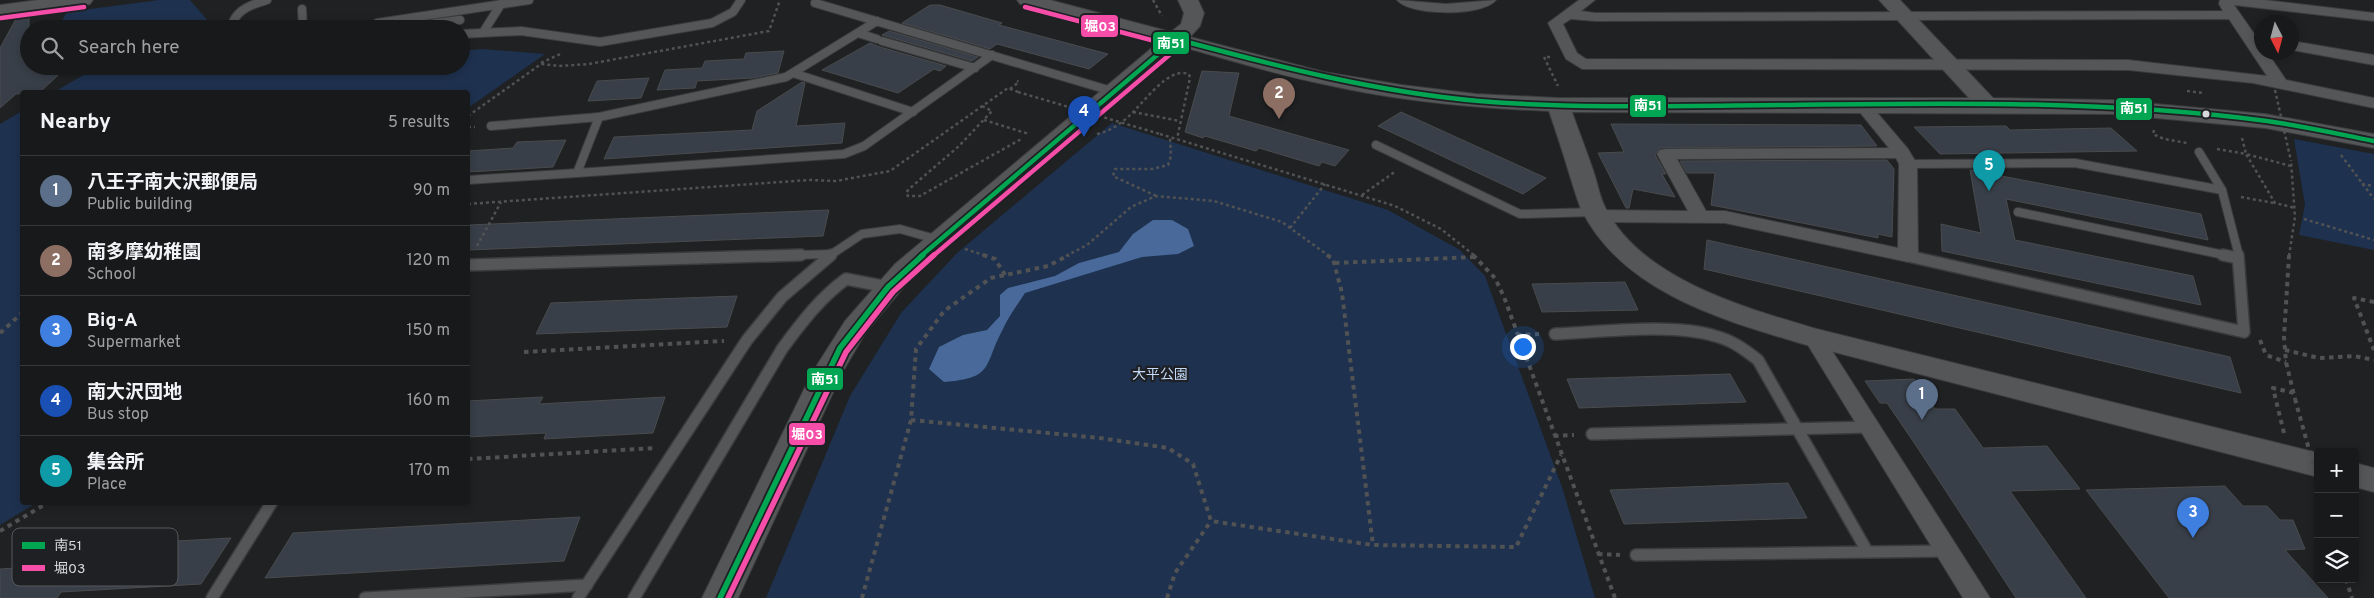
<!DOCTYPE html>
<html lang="en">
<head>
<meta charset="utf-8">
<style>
  :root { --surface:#17191a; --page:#202223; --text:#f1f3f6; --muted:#9ea0a2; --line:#363839; --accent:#db2777 }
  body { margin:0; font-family:Overpass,"Noto Sans JP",sans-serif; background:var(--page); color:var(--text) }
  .controls { position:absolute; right:15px; bottom:15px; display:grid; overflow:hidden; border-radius:5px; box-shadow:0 2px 8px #0003 }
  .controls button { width:45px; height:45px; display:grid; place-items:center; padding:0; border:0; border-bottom:1px solid var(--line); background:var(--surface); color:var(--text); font:25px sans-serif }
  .compass { position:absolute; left:2254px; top:15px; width:45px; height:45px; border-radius:50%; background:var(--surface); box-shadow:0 2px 8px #0003; rotate:174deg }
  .you { position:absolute; left:1522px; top:346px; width:18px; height:18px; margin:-12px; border:4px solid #fff; border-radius:50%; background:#1a73e8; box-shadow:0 0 0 8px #1a73e833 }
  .badge { display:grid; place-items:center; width:32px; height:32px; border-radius:50%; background:var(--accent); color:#fff; font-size:16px; font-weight:700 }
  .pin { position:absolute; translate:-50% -41px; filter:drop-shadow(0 1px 2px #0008) }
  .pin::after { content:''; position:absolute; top:26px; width:18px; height:15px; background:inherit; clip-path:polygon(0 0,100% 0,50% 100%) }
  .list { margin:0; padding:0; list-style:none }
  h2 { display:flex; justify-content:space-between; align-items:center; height:65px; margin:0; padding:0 20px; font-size:21px }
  h2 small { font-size:16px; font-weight:400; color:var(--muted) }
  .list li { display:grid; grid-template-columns:32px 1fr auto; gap:15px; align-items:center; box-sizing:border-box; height:70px; padding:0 20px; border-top:1px solid var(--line) }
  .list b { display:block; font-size:19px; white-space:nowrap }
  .list p { margin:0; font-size:16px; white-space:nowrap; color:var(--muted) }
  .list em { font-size:16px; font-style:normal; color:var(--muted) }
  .icon { flex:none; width:28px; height:28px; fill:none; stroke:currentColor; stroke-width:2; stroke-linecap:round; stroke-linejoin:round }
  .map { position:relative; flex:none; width:2374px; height:598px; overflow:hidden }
  .search { position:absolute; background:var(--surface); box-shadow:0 2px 8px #0003; left:20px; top:20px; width:450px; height:55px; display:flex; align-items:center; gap:12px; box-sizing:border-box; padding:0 18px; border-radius:28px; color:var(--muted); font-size:19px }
  .panel { position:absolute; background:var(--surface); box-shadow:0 2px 8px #0003; left:20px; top:90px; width:450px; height:415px; border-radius:5px }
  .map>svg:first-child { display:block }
  .green { fill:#1e314e }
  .water { fill:#486999 }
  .building { fill:#393f48; stroke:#494b4d }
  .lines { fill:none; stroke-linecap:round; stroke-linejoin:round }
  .lane-far1-casing { stroke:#3a3b3d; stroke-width:10 }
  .lane-casing { stroke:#3a3b3d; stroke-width:14 }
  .street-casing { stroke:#3a3b3d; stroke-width:2 }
  .secondary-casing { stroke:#3a3b3d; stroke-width:2 }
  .path-far1 { stroke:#515254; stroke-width:2.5; stroke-dasharray:3 3; stroke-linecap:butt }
  .path { stroke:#515254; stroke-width:4; stroke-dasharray:4.5 4.5; stroke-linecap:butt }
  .lane-far1 { stroke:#555658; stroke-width:8 }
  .lane { stroke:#555658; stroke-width:11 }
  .street { fill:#555658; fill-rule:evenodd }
  .secondary { fill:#555658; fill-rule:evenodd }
  .path-bridge-far1 { stroke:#515254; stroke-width:2.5; stroke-dasharray:3 3; stroke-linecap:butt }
  .path-bridge { stroke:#515254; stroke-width:4; stroke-dasharray:4.5 4.5; stroke-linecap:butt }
  .bus-1-far1-casing { stroke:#1e2024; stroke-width:8 }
  .bus-1-casing { stroke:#1e2024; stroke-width:9 }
  .bus-2-far1-casing { stroke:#1e2024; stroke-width:8 }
  .bus-2-casing { stroke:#1e2024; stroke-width:9 }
  .bus-1-far1 { stroke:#00a651; stroke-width:4.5 }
  .bus-1 { stroke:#00a651; stroke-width:5.5 }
  .bus-2-far1 { stroke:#f54da8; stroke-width:4.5 }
  .bus-2 { stroke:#f54da8; stroke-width:5.5 }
  .bus-dot { fill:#d7d9db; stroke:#1e2024; stroke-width:2 }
  .labels { text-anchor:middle; stroke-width:4.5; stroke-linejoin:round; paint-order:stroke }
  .park-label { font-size:14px; fill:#c5daf9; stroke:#1e2024 }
  .key { fill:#1e2024; stroke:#56585b; stroke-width:1 }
  .key-label { font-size:14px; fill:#d7d9db }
  .line-badge { stroke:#1e2024; stroke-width:2 }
  .badge-label { font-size:14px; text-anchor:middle; font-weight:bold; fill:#fff }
</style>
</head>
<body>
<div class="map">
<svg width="2374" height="598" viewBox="0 0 2374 598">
  <rect width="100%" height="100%" fill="#1f2123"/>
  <g class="green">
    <polygon points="159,0 190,0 215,29 57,29 67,12"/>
    <polygon points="482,49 545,54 468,108 468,92 54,92 99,66 249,66 254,72 313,66 461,66 461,51"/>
    <polygon points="22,111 22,502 36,503 0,525 0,124"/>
    <polygon points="1112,123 1388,210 1460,250 1485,276 1562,487 1595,598 766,598 850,396 901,313 957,253"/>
    <polygon points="2294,139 2374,154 2374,250 2299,235 2305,205"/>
  </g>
  <path class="water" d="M1153 220H1172L1188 229 1194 246 1178 254 1142 257 1025 293C1018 304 1009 316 1003 329 983 366 995 378 944 382L929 369 939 347 963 335 987 330 1000 316V295L1008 288 1055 276 1079 263 1119 252 1133 234Z"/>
  <g class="building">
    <polygon points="930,5 940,5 1002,23 999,25 1108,54 1089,69 997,44 990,49 902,23"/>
    <polygon points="29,15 29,66 68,66 40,92 16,94 0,108 0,48 17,17"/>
    <polygon points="889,31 978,57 972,61 882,35"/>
    <polygon points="870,43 880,47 946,66 940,71 934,69 898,93 822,70"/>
    <polygon points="784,51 778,73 753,78 697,81 695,88 657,90 665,70 702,68 705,61 744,59 746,53"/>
    <polygon points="1202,71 1239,73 1229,116 1349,150 1335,166 1322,162 1319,166 1259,148 1256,151 1205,136 1203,138 1185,132"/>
    <polygon points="649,78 641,98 588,101 597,81"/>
    <polygon points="802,82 805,83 796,126 845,123 842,143 604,159 614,137 752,130 757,111"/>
    <polygon points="1401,112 1546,178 1523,194 1378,126"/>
    <polygon points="1611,124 1861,125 1877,146 1660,148 1655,155 1666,174 1662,174 1675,197 1633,189 1629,208 1626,208 1598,153 1624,152"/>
    <polygon points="2006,126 2010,130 2111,128 2137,151 1940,154 1914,127"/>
    <polygon points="566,140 553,167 468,172 468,151 513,148 517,142"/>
    <polygon points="1887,160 1894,169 1892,237 1878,234 1878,238 1711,205 1715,173 1687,173 1680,161"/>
    <polygon points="1970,170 2201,214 2208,240 2006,199 2015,240 2193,276 2201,305 1942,251 1941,224 1981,233"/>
    <polygon points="829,210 823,236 468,250 468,225"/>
    <polygon points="1707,240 2230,357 2241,393 1704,269"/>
    <polygon points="1625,282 1638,310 1542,312 1532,284"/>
    <polygon points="737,296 727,327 536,334 551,303"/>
    <polygon points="1730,374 1746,402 1579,408 1567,379"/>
    <polygon points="1914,379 1935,409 1955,409 1983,448 2047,446 2080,489 2010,491 2086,598 2016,598 1913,441 1887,403 1880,403 1865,381"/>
    <polygon points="543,397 539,404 665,397 653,433 544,439 546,433 468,437 468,401"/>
    <polygon points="1788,483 1807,518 1624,524 1610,490"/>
    <polygon points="2225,486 2243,506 2267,506 2280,520 2293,520 2305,549 2285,550 2328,598 2169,598 2086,490"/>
    <polygon points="580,517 564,561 265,578 293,533"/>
    <polygon points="231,538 201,584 61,592 57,598 0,598 0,569 31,567 42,554 101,551 105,545"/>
  </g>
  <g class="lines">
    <g class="lane-far1-casing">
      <g id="lane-far1">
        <polyline points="815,3 1115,92"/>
        <polyline points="302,9 303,29"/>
        <polyline points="877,21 786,77 599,117 577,173 844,154 864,146 992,55"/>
        <polyline points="377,23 529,0"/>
        <path d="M236 29 233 22C239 8 254 4 267 0"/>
        <polyline points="431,29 435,23 460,20"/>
        <polyline points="484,31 501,4"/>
        <polyline points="858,33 877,39"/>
        <polyline points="461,34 521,31 600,42 712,23 733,12 741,0"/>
        <polyline points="882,41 975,68"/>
        <polyline points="793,73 913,112"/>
        <polyline points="491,126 599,117"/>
        <polyline points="1376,145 1520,214 1595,212"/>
        <polyline points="2199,152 2222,190"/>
        <polyline points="1908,164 2075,163 2222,190 2239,256"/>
        <polyline points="468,180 577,173"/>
        <polyline points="2018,212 2229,256"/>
        <polyline points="760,256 832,254"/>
        <polyline points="829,256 862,234 900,229 939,240"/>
      </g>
    </g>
    <g class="lane-casing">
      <g id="lane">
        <polyline points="2223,255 2238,258"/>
        <polyline points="1908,256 2244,332 2238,255"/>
        <polyline points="468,265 801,255"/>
        <path d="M1555 334C1602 332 1671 323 1715 336 1732 340 1745 350 1758 360L1867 551"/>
        <polyline points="1592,434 1870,427"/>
        <polyline points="1636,555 1946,551"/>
        <polyline points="212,598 272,502"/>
        <polyline points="365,598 587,585"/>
        <polyline points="578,598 747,340 782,297 831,255"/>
        <path d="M634 598 782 349C801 323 820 298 846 279L888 287"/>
      </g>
    </g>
    <g class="street-casing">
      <g id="street">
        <path d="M1397 0 1446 4 1496 0C1483 17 1409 16 1397 0Z"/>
        <path d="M1579 0H1595L1581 11 1595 13 2223 11 2219 4 2220 0H2264L2374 13V21L2234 5 2262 45V52H2267L2286 80 2374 98V108L2253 83 2128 70 1582 69 1566 59 1548 23ZM1571 19 1595 21 2229 19 2267 76 2128 60 1586 59 1577 53 1563 24Z"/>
        <polygon points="2292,41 2374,55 2374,65 2292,50"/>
        <path d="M1862 100 1868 102 1908 149 1917 164 1918 256 1915 260 1908 262 1725 223 1598 222 1591 220 1589 216 1591 212 1598 210 1688 211 1657 154 1660 150 1666 149 1889 148 1854 105ZM1896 158 1899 164 1898 248 1725 211H1706L1677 159Z"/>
        <polygon points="1813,330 1820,332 1990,598 1963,598 1803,337 1806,332"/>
      </g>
    </g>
    <g class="secondary-casing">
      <g id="secondary">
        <polygon points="38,0 93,0 90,4 83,6 0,17 0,5"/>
        <path d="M1017 0H1050L1171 32 1181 24 1184 13 1178 0H1198L1204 13 1200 26 1190 37 1324 72 1402 85 1476 94 1558 98H1969L1879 0H1900L1993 98 2112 100 2265 114 2374 134V148L2265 128 2112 114 1572 112C1579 132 1587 152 1594 173 1598 185 1600 198 1606 209 1643 280 1746 308 1817 329L2318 453V477L1803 344C1722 320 1622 292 1581 209 1576 197 1573 185 1569 173 1563 152 1556 132 1549 111 1473 108 1397 101 1323 84 1274 74 1227 59 1179 46L913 276 866 332 842 373 738 598H702L812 373 845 321 895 264 1160 41 1020 4Z"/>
        <polygon points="2355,463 2374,468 2374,492 2355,487"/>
      </g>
    </g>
    <g class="path-far1">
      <polyline points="1153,0 1162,16"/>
      <polyline points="1550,57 1544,57 1558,86"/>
      <polyline points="541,63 560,54"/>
      <polyline points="1010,89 1019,82 1017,81"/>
      <polyline points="2187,91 2203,93"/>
      <polyline points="982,106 992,111 959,146 909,189 906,193 908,196 920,196 1023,138"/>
      <polyline points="1133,112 1180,121"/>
      <polyline points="468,116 541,64 559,66 589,64 769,31 780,0"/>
      <polyline points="984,120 1029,134"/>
      <polyline points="468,127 475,127"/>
      <polyline points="2154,130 2153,134 2164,139 2187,143"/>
      <path d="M1097 134C1109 131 1118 126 1128 117 1143 104 1168 66 1189 74L1190 78 1177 139"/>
      <polyline points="1160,134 1395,206 1441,229 1475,256"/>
      <polyline points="2242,138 2246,154 2291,166"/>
      <polyline points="2217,149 2246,154 2275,203 2295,208"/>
      <polyline points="2341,155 2374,199"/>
      <polyline points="2362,184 2374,186"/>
      <polyline points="1362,195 1396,171"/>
      <polyline points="1156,196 1113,176 1115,169 1152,169 1168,165 1171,156 1170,137"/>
      <polyline points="2241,197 2274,203"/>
      <polyline points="468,204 809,180 836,181 890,171 1008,88 1018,92"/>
      <polyline points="2304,219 2374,240"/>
      <polyline points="1290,228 1325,184"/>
      <polyline points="477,246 501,202"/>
      <polyline points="965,249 987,256"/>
      <polyline points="1066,256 1087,245 1131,207 1156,196 1214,201 1282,222 1329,256"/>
      <polyline points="2289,256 2295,217 2291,161"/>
    </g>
    <g class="path">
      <polyline points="983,255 995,259 1005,275"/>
      <polyline points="1327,255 1333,259 1342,293 1373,545"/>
      <polyline points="1473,255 1495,278 1504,297 1615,598"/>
      <polyline points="2289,255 2284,337 2286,362 2295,399"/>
      <polyline points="1335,263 1475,257"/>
      <polyline points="2374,302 2354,298 2374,350"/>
      <polyline points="0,333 22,313"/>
      <polyline points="1517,335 1539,334"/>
      <polyline points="2260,340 2266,355 2286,362"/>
      <polyline points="2285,350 2319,358 2354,356 2374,360"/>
      <polyline points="524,352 724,341"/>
      <polyline points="911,420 1100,438 1168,448 1193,464 1211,521 1373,545 1516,547 1561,455"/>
      <polyline points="2284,433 2273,388 2294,393"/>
      <polyline points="1554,436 1574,435"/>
      <polyline points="468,459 655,448"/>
      <polyline points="0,531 49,502"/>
      <polyline points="1598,554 1620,555"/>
      <polyline points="2346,579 2352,598"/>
      <polyline points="862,598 911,420 916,349 944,311 991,278 1048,266 1069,255"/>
      <polyline points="1167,598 1175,573 1211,521"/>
    </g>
    <use href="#lane-far1" class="lane-far1"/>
    <use href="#lane" class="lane"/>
    <use href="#street" class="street"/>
    <use href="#secondary" class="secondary"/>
    <g class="path-bridge-far1">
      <polyline points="2275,90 2291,161"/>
      <polyline points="1018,92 1160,134"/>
    </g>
    <polyline class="path-bridge" points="2295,399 2318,482"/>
    <g class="bus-1-far1-casing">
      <path id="bus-1-far1" d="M921 256 1176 39C1276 66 1376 92 1479 101 1579 109 1681 106 1782 105 1944 103 2106 100 2267 121 2303 126 2338 134 2374 141"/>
    </g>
    <g class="bus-1-casing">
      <polyline id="bus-1" points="720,598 840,348 888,287 923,255"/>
    </g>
    <g class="bus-2-far1-casing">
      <g id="bus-2-far1">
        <polyline points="1025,7 1174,46"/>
        <polyline points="1,18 84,7"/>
        <polyline points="933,256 1181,45"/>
      </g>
    </g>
    <g class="bus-2-casing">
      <polyline id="bus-2" points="728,598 846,352 893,292 934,255"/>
    </g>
    <use href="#bus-1-far1" class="bus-1-far1"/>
    <use href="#bus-1" class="bus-1"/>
    <use href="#bus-2-far1" class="bus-2-far1"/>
    <use href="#bus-2" class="bus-2"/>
  </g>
  <circle class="bus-dot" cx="2206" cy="114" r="4.5"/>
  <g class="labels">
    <g class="park-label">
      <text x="1160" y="379">大平公園</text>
    </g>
  </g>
  <rect x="12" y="528" width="166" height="58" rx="8" class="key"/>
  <rect x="22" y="542" width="23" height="7" fill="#00a651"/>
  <rect x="22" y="565" width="23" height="6" fill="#f54da8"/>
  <g class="key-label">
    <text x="54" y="550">南51</text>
    <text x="54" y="573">堀03</text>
  </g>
  <g class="line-badge">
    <rect x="1080" y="14" width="39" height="24" rx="5" fill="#f54da8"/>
    <rect x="1152" y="31" width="38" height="24" rx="5" fill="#00a651"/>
    <rect x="1629" y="94" width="38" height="24" rx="5" fill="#00a651"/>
    <rect x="2115" y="97" width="38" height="24" rx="5" fill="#00a651"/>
    <rect x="806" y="367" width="38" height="24" rx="5" fill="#00a651"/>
    <rect x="788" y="422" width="38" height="24" rx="5" fill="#f54da8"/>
  </g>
  <g class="badge-label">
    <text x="1100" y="31">堀03</text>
    <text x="1171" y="48">南51</text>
    <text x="1648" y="110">南51</text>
    <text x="2134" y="113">南51</text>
    <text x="825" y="384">南51</text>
    <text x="807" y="439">堀03</text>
  </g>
</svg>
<div class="controls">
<button>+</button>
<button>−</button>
<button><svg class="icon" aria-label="layers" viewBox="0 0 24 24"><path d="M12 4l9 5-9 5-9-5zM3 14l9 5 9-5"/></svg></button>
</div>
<svg class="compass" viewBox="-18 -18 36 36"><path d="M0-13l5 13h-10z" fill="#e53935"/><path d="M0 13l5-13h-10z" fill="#9ea0a2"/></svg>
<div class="you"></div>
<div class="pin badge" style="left:1922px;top:420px;background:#5c6f8a">1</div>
<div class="pin badge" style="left:1279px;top:119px;background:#8d6e63">2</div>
<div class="pin badge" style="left:2193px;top:538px;background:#3f7fe0">3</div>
<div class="pin badge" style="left:1084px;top:137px;background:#1a4fb4">4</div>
<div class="pin badge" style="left:1989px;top:191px;background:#0f9aa8">5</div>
<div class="search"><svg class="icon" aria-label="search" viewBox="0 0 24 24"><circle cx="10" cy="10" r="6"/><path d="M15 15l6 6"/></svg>Search here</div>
<section class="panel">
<h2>Nearby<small>5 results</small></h2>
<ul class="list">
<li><span class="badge" style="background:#5c6f8a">1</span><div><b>八王子南大沢郵便局</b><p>Public building</p></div><em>90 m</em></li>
<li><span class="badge" style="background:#8d6e63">2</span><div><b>南多摩幼稚園</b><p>School</p></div><em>120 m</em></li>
<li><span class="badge" style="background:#3f7fe0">3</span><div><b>Big-A</b><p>Supermarket</p></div><em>150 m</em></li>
<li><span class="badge" style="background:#1a4fb4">4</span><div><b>南大沢団地</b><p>Bus stop</p></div><em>160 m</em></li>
<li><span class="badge" style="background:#0f9aa8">5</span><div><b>集会所</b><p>Place</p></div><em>170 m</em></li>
</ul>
</section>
</div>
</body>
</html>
